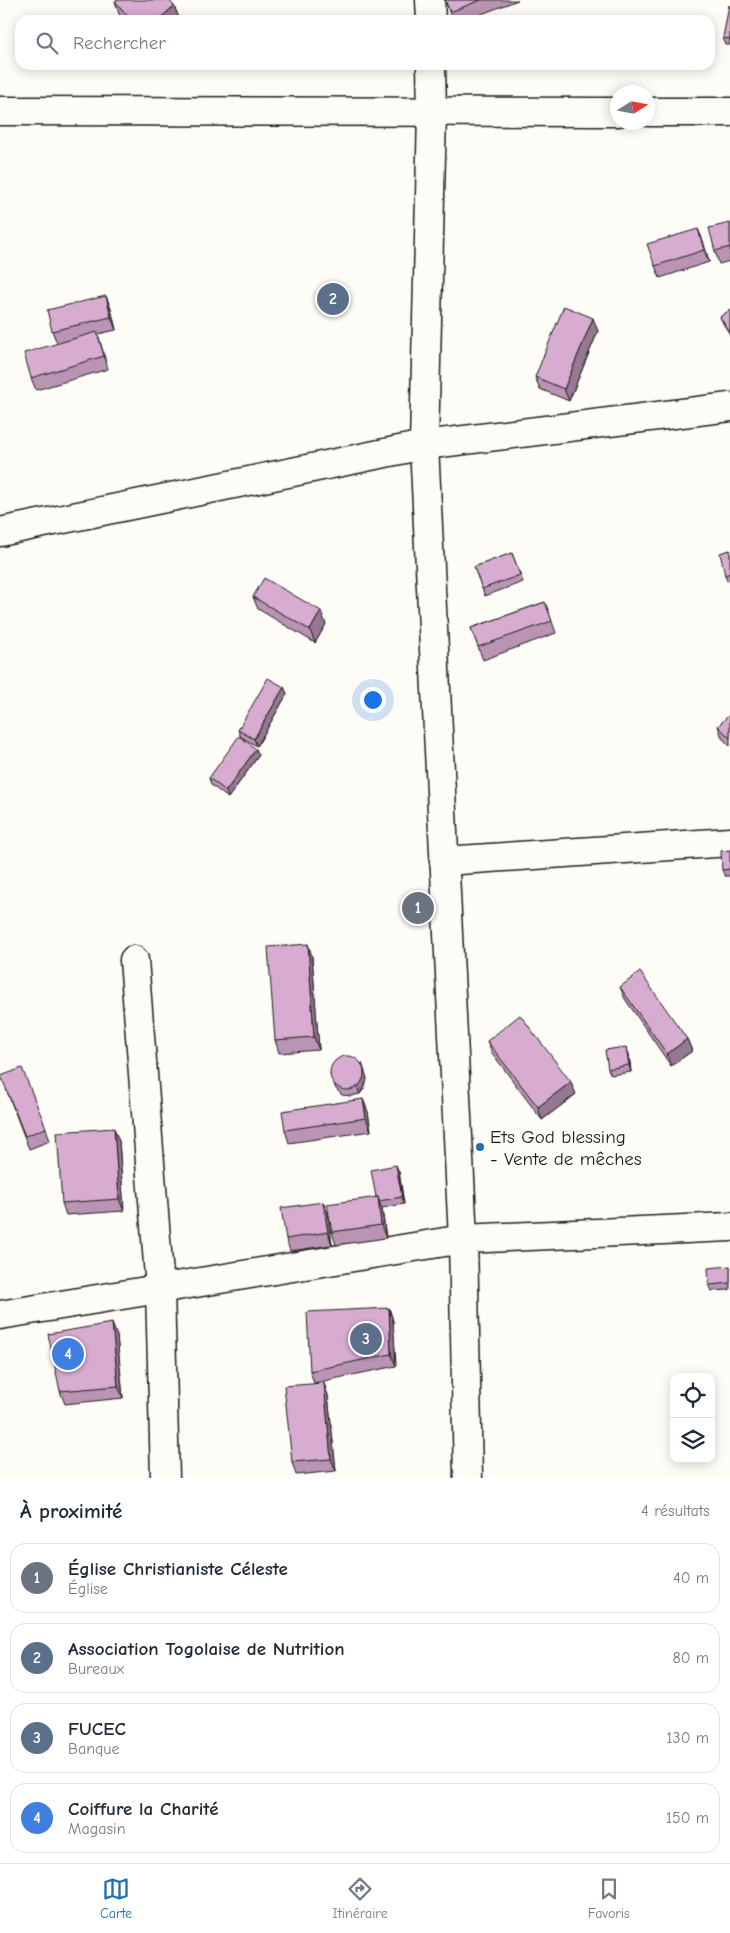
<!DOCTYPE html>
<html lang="fr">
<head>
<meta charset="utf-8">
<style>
  :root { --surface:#fff; --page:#f2f2f3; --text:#1f2937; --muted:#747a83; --line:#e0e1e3; --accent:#1f6fb2 }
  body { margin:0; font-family:"Comic Neue",sans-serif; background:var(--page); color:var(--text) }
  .controls { position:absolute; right:15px; bottom:15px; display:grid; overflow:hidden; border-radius:10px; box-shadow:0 2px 12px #0003 }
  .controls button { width:45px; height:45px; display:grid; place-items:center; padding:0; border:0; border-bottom:1px solid var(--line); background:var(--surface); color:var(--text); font:25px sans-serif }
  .compass { position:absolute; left:610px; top:85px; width:45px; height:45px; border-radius:50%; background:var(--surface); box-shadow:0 2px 12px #0003; rotate:79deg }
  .you { position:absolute; left:372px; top:699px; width:18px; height:18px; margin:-12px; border:4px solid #fff; border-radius:50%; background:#1a73e8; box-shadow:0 0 0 8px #1a73e833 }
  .badge { display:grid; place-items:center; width:32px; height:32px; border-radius:50%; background:var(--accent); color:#fff; font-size:16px; font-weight:700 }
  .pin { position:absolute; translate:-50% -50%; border:2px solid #fff; box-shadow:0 1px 5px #0006 }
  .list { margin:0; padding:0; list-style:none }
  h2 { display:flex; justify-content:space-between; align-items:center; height:65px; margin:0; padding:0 20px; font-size:21px }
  h2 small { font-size:16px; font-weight:400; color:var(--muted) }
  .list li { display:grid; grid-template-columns:32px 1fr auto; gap:15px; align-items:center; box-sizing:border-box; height:70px; margin:0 10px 10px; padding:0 10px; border:1px solid var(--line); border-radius:15px }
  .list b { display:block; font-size:19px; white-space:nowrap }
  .list p { margin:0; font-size:16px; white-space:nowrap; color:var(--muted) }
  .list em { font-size:16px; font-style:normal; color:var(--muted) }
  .icon { flex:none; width:28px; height:28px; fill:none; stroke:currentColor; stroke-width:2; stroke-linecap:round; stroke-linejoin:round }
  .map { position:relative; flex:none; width:730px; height:1478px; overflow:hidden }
  .search { position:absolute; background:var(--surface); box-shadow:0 2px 12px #0003; left:15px; right:15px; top:15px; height:55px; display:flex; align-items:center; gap:12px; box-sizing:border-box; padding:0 18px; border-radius:15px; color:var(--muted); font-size:19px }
  .sheet { height:385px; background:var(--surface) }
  nav { display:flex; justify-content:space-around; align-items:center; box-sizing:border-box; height:70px; border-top:1px solid var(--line); background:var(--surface); font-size:14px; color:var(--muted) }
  nav a { display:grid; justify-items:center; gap:2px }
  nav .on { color:var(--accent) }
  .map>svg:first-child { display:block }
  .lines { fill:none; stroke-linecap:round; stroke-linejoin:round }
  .minor-casing { stroke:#1c1c1c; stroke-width:31 }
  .minor { stroke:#fdfcf7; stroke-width:28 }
  .wall { fill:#ba94b3; stroke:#1c1c1c }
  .shaded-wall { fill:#977892; stroke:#1c1c1c }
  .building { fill:#d8acd0; stroke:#1c1c1c }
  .poi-dot { fill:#1f6fb2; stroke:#fdfcf7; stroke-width:2 }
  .labels { text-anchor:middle; stroke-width:5; stroke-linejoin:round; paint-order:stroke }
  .poi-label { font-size:19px; fill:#1c1c1c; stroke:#fdfcf7; text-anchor:start }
</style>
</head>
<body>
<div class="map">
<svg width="730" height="1478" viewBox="0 0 730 1478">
  <rect width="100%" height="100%" fill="#fdfcf7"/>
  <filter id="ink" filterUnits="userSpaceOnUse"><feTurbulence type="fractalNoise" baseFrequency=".02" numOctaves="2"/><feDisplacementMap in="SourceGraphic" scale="10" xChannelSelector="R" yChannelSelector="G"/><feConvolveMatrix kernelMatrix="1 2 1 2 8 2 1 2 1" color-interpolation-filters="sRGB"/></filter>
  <g filter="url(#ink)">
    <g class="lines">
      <g class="minor-casing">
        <g id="minor">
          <polyline points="430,0 431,20"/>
          <polyline points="431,65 432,113 424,445 463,1239 468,1478"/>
          <polyline points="0,111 618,112"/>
          <polyline points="648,112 730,112"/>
          <polyline points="0,532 424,445 730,407"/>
          <polyline points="444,861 730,842"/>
          <polyline points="134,960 160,1289 165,1478"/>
          <polyline points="0,1315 463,1239 730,1227"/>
        </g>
      </g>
      <use href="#minor" class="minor"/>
    </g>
    <g class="wall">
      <polygon points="445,0 518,0 466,20 452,20"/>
      <polygon points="115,1 174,6 179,18 177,20 125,20 119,14"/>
      <polygon points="730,6 730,45 726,45 723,38"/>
      <polygon points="730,223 730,261 719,264 715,251"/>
      <polygon points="698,229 703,241 709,262 660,278 655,266"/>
      <polygon points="106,296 111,309 116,330 98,334 108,369 36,390 31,378 57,343 52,331"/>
      <polygon points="730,310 730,336 723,323 720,317"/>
      <polygon points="598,331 569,401 540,389 535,377"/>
      <polygon points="730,550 730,580 727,581 725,575"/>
      <polygon points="512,553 523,582 485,596 474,567"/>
      <polygon points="253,597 326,624 315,643 258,609"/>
      <polygon points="545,602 556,633 483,660 471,628"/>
      <polygon points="284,687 287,694 257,746 241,737 238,730"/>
      <polygon points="730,714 730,746 722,738 718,726"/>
      <polygon points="259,755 228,798 211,785 209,778"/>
      <polygon points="730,850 730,876 725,876 722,870"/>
      <polygon points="308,944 312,957 319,1050 279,1053 275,1040"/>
      <polygon points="620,987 687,1039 692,1051 671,1066 625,999"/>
      <polygon points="487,1041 576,1094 542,1120 492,1053"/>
      <polygon points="626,1047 629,1054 631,1072 611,1075 608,1069"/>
      <polygon points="330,1074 367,1078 365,1087 360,1094 351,1096 342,1095 336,1089"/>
      <polygon points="6,1089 46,1128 50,1141 29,1149"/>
      <polygon points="363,1099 368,1112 371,1131 289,1143 285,1130"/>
      <polygon points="119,1141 124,1211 66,1215 62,1203"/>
      <polygon points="399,1172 404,1204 382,1208 386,1238 336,1245 332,1232 376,1197"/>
      <polygon points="323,1202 328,1214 332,1245 290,1251 286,1239"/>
      <polygon points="730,1266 730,1290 712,1291 709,1285"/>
      <polygon points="389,1308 393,1321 396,1366 314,1383 310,1371"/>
      <polygon points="117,1336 123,1398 65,1404 60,1391"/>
      <polygon points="328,1395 336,1471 296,1475 292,1462"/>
    </g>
    <g class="shaded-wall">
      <polygon points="174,6 179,18 177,20 158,20"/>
      <polygon points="698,229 703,241 709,262 704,250"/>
      <polygon points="106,296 111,309 116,330 111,317"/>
      <polygon points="593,318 598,331 569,401 564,389"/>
      <polygon points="321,611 326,624 315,643 310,630"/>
      <polygon points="284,687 287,694 257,746 254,739"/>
      <polygon points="256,749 259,755 228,798 226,791"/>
      <polygon points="308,944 312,957 319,1050 314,1037"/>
      <polygon points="687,1039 692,1051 671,1066 667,1054"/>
      <polygon points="626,1047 629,1054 631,1072 629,1065"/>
      <polygon points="362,1063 367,1078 365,1087 360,1094 357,1087"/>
      <polygon points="571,1082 576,1094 542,1120 538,1107"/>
      <polygon points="363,1099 368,1112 371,1131 366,1118"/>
      <polygon points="114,1128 119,1141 124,1211 119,1199"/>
      <polygon points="396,1165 399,1172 404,1204 402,1197"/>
      <polygon points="378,1197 382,1210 386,1238 381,1225"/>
      <polygon points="323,1202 328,1214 332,1245 328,1232"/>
      <polygon points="389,1308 393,1321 396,1366 391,1354"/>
      <polygon points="112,1323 117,1336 123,1398 118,1386"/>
      <polygon points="324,1383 328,1395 336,1471 331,1459"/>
    </g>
    <g class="building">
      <polygon points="116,0 169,0 174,6 158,20 131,20 115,1"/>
      <polygon points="445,0 481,0 450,12"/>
      <polygon points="729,5 730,6 730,39 723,38"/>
      <polygon points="730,223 730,247 715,251 709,228"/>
      <polygon points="698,229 704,250 655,266 647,244"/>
      <polygon points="106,296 111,317 52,331 47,310"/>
      <polygon points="564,306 593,318 564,389 535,377"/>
      <polygon points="730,310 730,333 720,317"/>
      <polygon points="97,332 104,356 31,378 24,353"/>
      <polygon points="730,550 730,573 725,575 720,553"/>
      <polygon points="512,553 520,575 482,589 474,567"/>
      <polygon points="264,578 321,611 310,630 253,597"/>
      <polygon points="545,602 552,621 478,647 471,628"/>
      <polygon points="268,678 284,687 254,739 238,730"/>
      <polygon points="730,714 730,738 718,726"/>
      <polygon points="239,736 256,749 226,791 209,778"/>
      <polygon points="730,850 730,869 722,870 721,851"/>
      <polygon points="308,944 314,1037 275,1040 268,947"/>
      <polygon points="640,972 687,1039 667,1054 620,987"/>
      <polygon points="520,1015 571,1082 538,1107 487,1041"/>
      <polygon points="626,1047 629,1065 608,1069 605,1050"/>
      <circle cx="347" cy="1073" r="17"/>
      <polygon points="22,1068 46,1128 25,1136 1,1076"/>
      <polygon points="363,1099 366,1118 285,1130 282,1111"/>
      <polygon points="114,1128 119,1199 62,1203 57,1132"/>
      <polygon points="396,1165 402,1197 379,1201 378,1197 376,1197 371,1170"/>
      <polygon points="378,1197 381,1225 332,1232 327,1204"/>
      <polygon points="323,1202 328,1232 286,1239 281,1208"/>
      <polygon points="730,1266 730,1283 709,1285 708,1268"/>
      <polygon points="389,1308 391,1354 310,1371 307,1312"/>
      <polygon points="112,1323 118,1386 60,1391 48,1334"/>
      <polygon points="324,1383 331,1459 292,1462 284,1386"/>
    </g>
  </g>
  <circle class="poi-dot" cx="480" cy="1147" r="5"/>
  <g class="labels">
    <g class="poi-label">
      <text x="490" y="1143">Ets God blessing<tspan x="490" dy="22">- Vente de mêches</tspan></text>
    </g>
  </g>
</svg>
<div class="controls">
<button><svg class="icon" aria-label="locate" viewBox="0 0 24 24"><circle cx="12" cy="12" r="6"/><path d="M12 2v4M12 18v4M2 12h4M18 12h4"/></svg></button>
<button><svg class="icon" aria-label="layers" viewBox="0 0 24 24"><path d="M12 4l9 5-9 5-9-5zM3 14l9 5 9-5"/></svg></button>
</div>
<svg class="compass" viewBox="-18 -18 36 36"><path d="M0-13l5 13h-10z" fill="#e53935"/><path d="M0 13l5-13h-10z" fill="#747a83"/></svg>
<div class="you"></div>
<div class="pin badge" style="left:418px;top:908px;background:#6b7280">1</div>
<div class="pin badge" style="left:333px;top:299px;background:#5c6f8a">2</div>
<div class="pin badge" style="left:366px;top:1339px;background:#5c6f8a">3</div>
<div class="pin badge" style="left:68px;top:1354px;background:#3f7fe0">4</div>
<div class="search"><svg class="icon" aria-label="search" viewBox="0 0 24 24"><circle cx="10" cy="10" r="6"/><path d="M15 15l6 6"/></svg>Rechercher</div>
</div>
<section class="sheet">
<h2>À proximité<small>4 résultats</small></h2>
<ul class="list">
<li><span class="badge" style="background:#6b7280">1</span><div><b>Église Christianiste Céleste</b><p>Église</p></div><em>40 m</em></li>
<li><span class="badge" style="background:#5c6f8a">2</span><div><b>Association Togolaise de Nutrition</b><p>Bureaux</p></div><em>80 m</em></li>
<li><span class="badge" style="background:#5c6f8a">3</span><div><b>FUCEC</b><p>Banque</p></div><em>130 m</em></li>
<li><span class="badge" style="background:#3f7fe0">4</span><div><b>Coiffure la Charité</b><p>Magasin</p></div><em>150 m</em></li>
</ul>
</section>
<nav>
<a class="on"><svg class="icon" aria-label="map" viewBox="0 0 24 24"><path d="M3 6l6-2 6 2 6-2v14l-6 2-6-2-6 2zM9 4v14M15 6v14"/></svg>Carte</a>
<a><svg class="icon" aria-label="directions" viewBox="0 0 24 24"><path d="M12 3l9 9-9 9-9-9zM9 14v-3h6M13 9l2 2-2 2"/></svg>Itinéraire</a>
<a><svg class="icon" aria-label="saved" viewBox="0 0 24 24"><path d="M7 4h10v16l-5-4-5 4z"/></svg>Favoris</a>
</nav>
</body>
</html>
